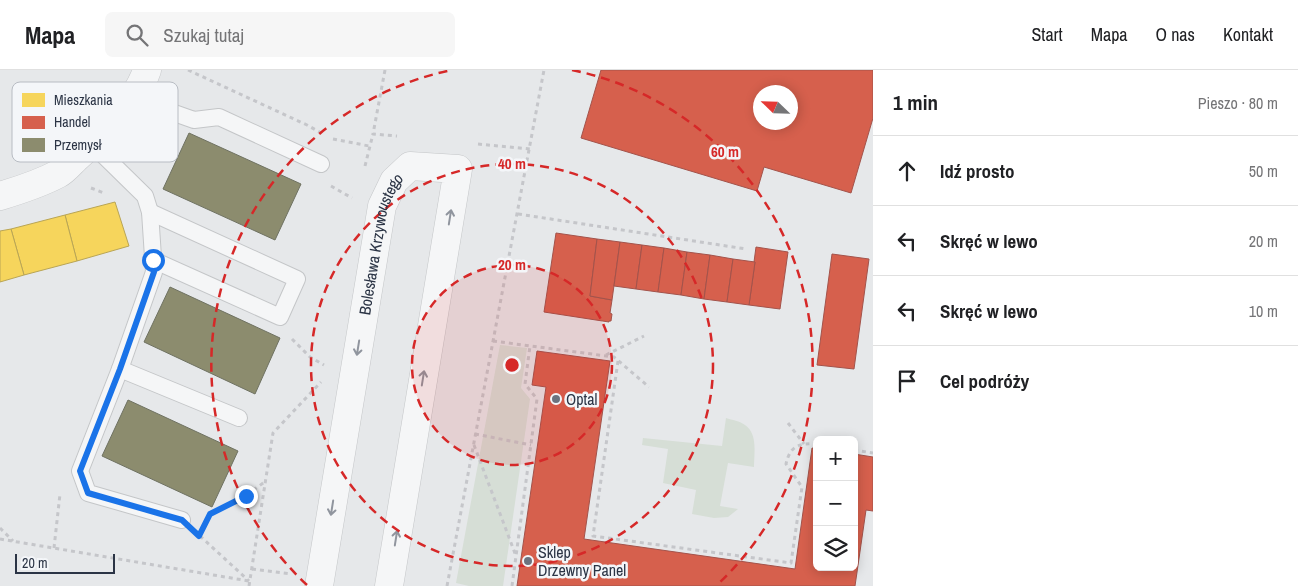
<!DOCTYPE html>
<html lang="pl">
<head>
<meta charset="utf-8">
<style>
  :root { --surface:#fff; --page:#f6f6f6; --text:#202124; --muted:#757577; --line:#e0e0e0 }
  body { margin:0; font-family:"Archivo Narrow",sans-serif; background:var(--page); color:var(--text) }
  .controls { position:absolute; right:15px; bottom:15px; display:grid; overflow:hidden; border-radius:8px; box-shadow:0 2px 12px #0003 }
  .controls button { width:45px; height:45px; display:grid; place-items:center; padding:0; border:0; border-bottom:1px solid var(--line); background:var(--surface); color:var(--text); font:25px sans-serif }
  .compass { position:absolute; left:753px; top:15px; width:45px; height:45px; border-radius:50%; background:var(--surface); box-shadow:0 2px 12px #0003; rotate:293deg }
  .scale { position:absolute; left:15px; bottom:12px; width:100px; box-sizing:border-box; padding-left:5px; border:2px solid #2b3445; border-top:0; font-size:14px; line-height:18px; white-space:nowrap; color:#2b3445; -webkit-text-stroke:4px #f4f6f9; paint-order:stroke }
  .stop { position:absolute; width:15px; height:15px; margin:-11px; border:4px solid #1a73e8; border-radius:50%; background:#fff }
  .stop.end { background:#1a73e8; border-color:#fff; box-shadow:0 1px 5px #0008 }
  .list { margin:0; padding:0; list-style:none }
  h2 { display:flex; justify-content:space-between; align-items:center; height:65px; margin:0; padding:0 20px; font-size:21px }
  h2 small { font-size:16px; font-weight:400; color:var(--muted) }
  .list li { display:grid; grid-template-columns:32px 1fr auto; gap:15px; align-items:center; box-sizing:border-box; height:70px; padding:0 20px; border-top:1px solid var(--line) }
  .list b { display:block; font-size:19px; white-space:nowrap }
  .list em { font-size:16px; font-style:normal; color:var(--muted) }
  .icon { flex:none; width:28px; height:28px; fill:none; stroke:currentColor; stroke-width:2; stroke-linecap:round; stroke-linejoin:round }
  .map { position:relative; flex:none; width:873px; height:516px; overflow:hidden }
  header { display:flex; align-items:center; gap:30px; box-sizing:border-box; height:70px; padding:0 25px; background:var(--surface); border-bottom:1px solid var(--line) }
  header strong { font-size:24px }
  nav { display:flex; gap:28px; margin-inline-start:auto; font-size:18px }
  .search { width:350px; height:45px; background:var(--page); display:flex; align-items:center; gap:12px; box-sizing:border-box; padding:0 18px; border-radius:8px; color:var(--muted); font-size:19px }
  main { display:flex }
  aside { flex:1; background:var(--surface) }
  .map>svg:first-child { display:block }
  .green { fill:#d6ded6 }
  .homes { fill:#f6d55c; stroke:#b9a555 }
  .shops { fill:#d6604d; stroke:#a3534b; fill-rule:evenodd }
  .industry { fill:#8c8c6e; stroke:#6f7262 }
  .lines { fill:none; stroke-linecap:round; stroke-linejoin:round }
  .service-casing { stroke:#c4c6c8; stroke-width:18 }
  .minor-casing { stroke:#c4c6c8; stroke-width:29 }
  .path { stroke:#c5c6ca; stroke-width:3; stroke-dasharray:4 4; stroke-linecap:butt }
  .service { stroke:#f5f6f7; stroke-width:16 }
  .minor { stroke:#f5f6f7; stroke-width:28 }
  .oneway { stroke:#90959e }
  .route { stroke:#1a73e8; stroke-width:6 }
  .ring { fill:none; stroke:#d62828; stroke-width:2.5; stroke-dasharray:9 6 }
  .poi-dot { fill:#6c737f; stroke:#f4f6f9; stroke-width:2 }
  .labels { text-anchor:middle; stroke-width:5; stroke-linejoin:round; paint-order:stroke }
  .street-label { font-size:16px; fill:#2b3445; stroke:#f4f6f9 }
  .poi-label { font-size:16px; fill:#2b3445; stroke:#f4f6f9; text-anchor:start }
  .key { fill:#f4f6f9; stroke:#b8bcc3; stroke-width:1 }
  .key-label { font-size:14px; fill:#2b3445 }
  .centre { fill:#d62828; stroke:#f4f6f9; stroke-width:2.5 }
  .ring-label { font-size:15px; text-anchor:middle; font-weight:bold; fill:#d62828; stroke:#f4f6f9; stroke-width:5; stroke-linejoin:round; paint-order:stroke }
</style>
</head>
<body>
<header>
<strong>Mapa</strong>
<div class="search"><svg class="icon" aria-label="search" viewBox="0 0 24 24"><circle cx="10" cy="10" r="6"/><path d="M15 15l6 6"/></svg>Szukaj tutaj</div>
<nav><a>Start</a><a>Mapa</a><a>O nas</a><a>Kontakt</a></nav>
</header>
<main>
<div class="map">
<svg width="873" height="516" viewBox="0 0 873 516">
  <rect width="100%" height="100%" fill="#e6e8ea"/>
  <g class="green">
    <polygon points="500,275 527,278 521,318 530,329 503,516 469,516 456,513"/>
    <path d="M726 348C732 350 740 351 745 355 758 364 754 383 754 397L728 393 720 436 738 439 728 447 714 448 692 444 696 420 663 413 668 379 642 375 643 368 722 376Z"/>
  </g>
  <g class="homes">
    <polygon points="115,132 129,176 77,191 65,145"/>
    <polygon points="65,145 77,191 24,205 11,159"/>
    <polygon points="11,159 24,205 0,212 0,161"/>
  </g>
  <g class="shops">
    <path d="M601 0H873V48L851 123 764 97 757 121 581 68ZM761 22H791V52H761Z"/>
    <polygon points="556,163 597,169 590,226 612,230 610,243 612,244 611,251 609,251 609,252 544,242"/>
    <polygon points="597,169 620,172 612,230 590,226"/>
    <polygon points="620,172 642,175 636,219 614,216"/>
    <polygon points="642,175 664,178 658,222 636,219"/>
    <polygon points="756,177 788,182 780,239 749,235 755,192 754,192"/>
    <polygon points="664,178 687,182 681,225 658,222"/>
    <polygon points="687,182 710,185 704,229 681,225"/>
    <polygon points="832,184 869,189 854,299 817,295"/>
    <polygon points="710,185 733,189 727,232 704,229"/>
    <polygon points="733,189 755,192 749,235 727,232"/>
    <polygon points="537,281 610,291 584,469 795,499 812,378 817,379 817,497 854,497 854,384 873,387 873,441 866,440 855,516 517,516 546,317 532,315"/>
  </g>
  <g class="industry">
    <polygon points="189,63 301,114 275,170 163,119"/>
    <polygon points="170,217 280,268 255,324 144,272"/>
    <polygon points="128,330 238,381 212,437 102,386"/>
  </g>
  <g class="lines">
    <g class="service-casing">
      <g id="service">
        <polyline points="132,28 194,50 219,47 321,94"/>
        <polyline points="92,74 145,126 150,142 154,202 120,299 80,401 88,423 182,450"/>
        <polyline points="150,142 297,209 280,247 153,190"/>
        <polyline points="120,299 239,348"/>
      </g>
    </g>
    <g class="minor-casing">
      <g id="minor">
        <path d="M0 126C20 120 39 114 58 104 64 101 70 94 75 89 100 67 137 32 147 0"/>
        <path id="s1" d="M319 516 382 136 394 111 410 96 458 99 389 516"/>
      </g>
    </g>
    <g class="path">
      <polyline points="188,0 307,55 323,64"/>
      <polyline points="385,0 373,64 397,66"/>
      <polyline points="333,69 369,76"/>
      <polyline points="478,74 530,79"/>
      <polyline points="365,96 373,64"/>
      <polyline points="331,116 352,128"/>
      <polyline points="91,118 104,123"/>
      <polyline points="518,144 746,179"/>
      <polyline points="292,269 310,287 324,295"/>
      <polyline points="493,271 614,287 649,317"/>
      <polyline points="606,285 644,266"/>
      <path d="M618 291 593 466 791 493 802 417 786 394C790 375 800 373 817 374"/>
      <polyline points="788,353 804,374"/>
      <polyline points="475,364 531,375"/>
      <polyline points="474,375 516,486"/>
      <polyline points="854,380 873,383"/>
      <polyline points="208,450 210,444 245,426 266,411"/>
      <polyline points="0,458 13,471"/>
      <polyline points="200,466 249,511"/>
      <polyline points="0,469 249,511"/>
      <polyline points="54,478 60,424"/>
      <polyline points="252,499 291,504"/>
      <polyline points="249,516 273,363 321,312"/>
      <polyline points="447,516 544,0"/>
      <polyline points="512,516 537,329 525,314 530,276"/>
    </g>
    <use href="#service" class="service"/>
    <use href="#minor" class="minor"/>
  </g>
  <defs><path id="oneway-shaft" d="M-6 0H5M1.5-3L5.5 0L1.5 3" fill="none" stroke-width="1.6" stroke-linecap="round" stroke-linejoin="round" transform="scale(1.25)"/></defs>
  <g class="oneway">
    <use href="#oneway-shaft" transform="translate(450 147) rotate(-81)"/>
    <use href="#oneway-shaft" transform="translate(358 278) rotate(99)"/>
    <use href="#oneway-shaft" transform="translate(423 308) rotate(-81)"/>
    <use href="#oneway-shaft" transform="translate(332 438) rotate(99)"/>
    <use href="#oneway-shaft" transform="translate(396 468) rotate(-81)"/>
  </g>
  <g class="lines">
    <polyline class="route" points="153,190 154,202 120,299 80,401 88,423 182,450 199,466 210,444 246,426"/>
  </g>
  <circle cx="512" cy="295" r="100" fill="#d62828" fill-opacity=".12"/>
  <g class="ring">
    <circle cx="512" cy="295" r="100"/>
    <circle cx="512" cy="295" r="201"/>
    <path d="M307 515A301 301 0 0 1 452 0M572 0A301 301 0 0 1 717 515"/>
  </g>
  <g class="poi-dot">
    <circle cx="556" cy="329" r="5"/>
    <circle cx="528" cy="491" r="5"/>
  </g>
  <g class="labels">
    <g class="street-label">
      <text dy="6" stroke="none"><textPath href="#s1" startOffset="348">Bolesława Krzywoustego</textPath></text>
    </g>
    <g class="poi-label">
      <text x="566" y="335">Optal</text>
      <text x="538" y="488">Sklep<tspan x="538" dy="18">Drzewny Panel</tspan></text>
    </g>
  </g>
  <rect x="12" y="12" width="166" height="80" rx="8" class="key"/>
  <rect x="22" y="23" width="23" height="14" fill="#f6d55c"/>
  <rect x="22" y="46" width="23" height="13" fill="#d6604d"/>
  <rect x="22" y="68" width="23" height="14" fill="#8c8c6e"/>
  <g class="key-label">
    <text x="54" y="35">Mieszkania</text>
    <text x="54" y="57">Handel</text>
    <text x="54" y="80">Przemysł</text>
  </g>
  <circle cx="512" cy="295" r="8" class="centre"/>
  <g class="ring-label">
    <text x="725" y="87">60 m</text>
    <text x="512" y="99">40 m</text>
    <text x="512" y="200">20 m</text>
  </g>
</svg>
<div class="controls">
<button>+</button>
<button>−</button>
<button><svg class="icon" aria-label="layers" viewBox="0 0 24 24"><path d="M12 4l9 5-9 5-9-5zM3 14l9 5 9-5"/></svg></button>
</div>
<svg class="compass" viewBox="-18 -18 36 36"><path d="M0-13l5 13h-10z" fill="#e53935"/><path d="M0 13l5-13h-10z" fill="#757577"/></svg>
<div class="scale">20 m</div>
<div class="stop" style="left:153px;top:190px"></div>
<div class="stop end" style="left:246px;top:426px"></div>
</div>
<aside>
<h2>1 min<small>Pieszo · 80 m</small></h2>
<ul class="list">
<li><svg class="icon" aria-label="ahead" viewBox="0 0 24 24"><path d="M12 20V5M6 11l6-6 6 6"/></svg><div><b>Idź prosto</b></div><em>50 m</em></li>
<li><svg class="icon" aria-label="left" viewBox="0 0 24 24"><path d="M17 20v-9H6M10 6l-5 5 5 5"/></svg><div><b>Skręć w lewo</b></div><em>20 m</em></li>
<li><svg class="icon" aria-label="left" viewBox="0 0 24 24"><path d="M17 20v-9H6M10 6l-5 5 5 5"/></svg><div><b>Skręć w lewo</b></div><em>10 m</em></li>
<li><svg class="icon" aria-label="arrive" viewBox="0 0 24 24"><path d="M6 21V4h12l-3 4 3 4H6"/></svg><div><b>Cel podróży</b></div></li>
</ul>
</aside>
</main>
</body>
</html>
